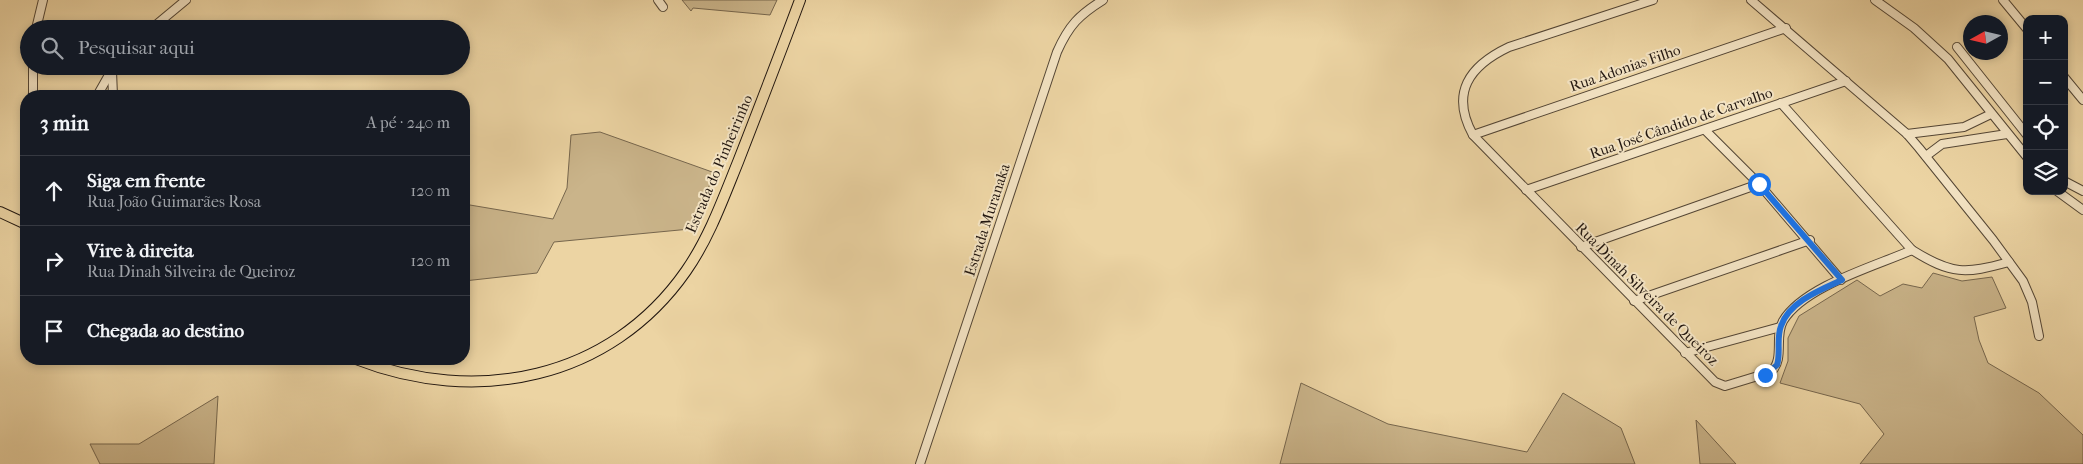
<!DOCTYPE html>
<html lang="pt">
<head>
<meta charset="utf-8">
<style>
  :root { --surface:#171b24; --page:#242831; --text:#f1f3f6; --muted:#9ea1a6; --line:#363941 }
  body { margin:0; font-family:"IM FELL French Canon",serif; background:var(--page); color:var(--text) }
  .controls { position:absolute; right:15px; top:15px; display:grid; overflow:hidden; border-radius:10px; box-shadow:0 2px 8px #0003 }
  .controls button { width:45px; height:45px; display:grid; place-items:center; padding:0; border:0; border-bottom:1px solid var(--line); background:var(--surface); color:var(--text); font:25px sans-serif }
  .compass { position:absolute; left:1963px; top:15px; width:45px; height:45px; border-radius:50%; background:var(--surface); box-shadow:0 2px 8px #0003; rotate:262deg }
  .stop { position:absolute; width:15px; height:15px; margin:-11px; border:4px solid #1a73e8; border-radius:50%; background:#fff }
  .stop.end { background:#1a73e8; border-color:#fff; box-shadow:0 1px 5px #0008 }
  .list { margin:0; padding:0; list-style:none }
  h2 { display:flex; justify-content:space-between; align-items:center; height:65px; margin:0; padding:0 20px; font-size:21px }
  h2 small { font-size:16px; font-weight:400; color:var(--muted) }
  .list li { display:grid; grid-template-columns:32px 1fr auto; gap:15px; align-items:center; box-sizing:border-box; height:70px; padding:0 20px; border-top:1px solid var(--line) }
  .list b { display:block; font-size:19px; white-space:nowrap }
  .list p { margin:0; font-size:16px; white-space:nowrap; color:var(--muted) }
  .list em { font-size:16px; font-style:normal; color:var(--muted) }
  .icon { flex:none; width:28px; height:28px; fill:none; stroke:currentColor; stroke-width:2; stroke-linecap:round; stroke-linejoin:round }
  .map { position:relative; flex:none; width:2083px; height:464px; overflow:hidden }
  .search { position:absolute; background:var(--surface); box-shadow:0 2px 8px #0003; left:20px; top:20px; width:450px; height:55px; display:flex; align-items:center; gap:12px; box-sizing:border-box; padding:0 18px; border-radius:28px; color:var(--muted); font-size:19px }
  .panel { position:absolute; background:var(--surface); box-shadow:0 2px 8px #0003; left:20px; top:90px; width:450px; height:275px; border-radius:20px }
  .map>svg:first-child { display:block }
  .green { fill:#cab48a; stroke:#76664d }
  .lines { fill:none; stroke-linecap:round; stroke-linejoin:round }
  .minor-casing { stroke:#544635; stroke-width:10 }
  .major-casing { stroke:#221710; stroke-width:12 }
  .minor { stroke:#f3e3c3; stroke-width:8 }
  .major { stroke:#ecd4a3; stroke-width:10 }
  .route { stroke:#1a73e8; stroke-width:6 }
  .labels { text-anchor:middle; stroke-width:4; stroke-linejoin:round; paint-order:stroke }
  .street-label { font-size:15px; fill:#221710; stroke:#f3e3c3 }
</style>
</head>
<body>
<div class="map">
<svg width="2083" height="464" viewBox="0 0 2083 464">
  <rect width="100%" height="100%" fill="#ecd4a3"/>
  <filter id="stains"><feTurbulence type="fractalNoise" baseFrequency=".004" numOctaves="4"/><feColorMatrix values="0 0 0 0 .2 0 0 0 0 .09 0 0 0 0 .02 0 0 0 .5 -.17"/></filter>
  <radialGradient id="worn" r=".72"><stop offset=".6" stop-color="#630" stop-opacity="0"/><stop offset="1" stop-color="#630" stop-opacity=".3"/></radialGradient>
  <g class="green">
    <polygon points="682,0 777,0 770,15 693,8 691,11"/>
    <polygon points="600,132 715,173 690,229 554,242 537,273 464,281 464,204 553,219 567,188 571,135"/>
    <polygon points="1933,273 1962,281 1992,277 2006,308 1974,317 1979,340 1988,363 2039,393 2083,435 2083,464 1860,464 1884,434 1860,404 1780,383 1788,361 1788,338 1799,316 1857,280 1880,296 1903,284 1922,288"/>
    <polygon points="1301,383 1388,424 1527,452 1563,393 1621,428 1635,464 1280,464"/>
    <polygon points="218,396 214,464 100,464 90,444 139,444"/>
    <polygon points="1696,420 1736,464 1700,464"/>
  </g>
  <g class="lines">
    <g class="minor-casing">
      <g id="minor">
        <polyline points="658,0 663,7"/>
        <path d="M1653 0 1509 47C1469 66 1450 93 1473 135L1715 382 1725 386 1771 372C1785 359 1774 337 1783 321 1804 286 1876 266 1912 250"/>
        <polyline points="1751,0 1907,134 1919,148 1993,240 2023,281 2032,302 2039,336"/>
        <polyline points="1875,0 1914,28 1948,59 2027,157"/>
        <polyline points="2003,0 2027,29"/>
        <polyline points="36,29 43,0"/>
        <polyline points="151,29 186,0"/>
        <polyline points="1957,47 2027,135"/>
        <polyline points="33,66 33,96"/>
        <polyline points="112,71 113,96"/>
        <polyline points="2064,77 2083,100"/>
        <polyline points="97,96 114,66"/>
        <path d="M1781 103 1912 250C1952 275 1965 274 2009 262"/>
        <polyline points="1705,130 1759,184 1841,280"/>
        <polyline points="1907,134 1964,127 1991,114"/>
        <polyline points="1473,135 1786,28"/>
        <polyline points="1926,156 1942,144 2007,134"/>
        <polyline points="2064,181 2083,191"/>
        <polyline points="1526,190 1846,81"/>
        <polyline points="2057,191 2083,210"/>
        <polyline points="1581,247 1759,184"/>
        <polyline points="1634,301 1810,240"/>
        <polyline points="1685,353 1780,327"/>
        <path d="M920 464 1057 52C1069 25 1079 15 1103 0"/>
      </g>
    </g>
    <g class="major-casing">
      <g id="major">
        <polyline points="0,212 26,224"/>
        <path d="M356 359C476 406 610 380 686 271 709 238 723 199 738 162 759 108 780 54 800 0"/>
      </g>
    </g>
    <use href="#minor" class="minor"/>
    <use href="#major" class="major"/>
  </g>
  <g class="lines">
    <path class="route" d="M1759 184 1842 280C1820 290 1789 302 1781 326 1776 339 1781 353 1777 365L1765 375"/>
  </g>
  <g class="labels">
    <g class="street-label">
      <text transform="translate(1625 68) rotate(-19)" y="5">Rua Adonias Filho</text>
      <text transform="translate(1681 123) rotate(-19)" y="5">Rua José Cândido de Carvalho</text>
      <text transform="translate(719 164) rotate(-67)" y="5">Estrada do Pinheirinho</text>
      <text transform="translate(987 220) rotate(-72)" y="5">Estrada Muranaka</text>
      <text transform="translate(1647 294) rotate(45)" y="5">Rua Dinah Silveira de Queiroz</text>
    </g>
  </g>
  <rect width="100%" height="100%" filter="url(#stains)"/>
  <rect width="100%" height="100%" fill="url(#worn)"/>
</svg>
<div class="controls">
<button>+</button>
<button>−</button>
<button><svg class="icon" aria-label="locate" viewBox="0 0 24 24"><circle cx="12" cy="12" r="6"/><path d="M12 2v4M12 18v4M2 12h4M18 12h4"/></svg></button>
<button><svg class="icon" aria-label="layers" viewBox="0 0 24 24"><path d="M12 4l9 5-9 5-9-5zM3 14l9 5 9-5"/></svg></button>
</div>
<svg class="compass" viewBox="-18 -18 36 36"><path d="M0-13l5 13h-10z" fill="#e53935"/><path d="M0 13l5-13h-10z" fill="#9ea1a6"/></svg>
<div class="stop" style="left:1759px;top:184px"></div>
<div class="stop end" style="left:1765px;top:375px"></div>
<div class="search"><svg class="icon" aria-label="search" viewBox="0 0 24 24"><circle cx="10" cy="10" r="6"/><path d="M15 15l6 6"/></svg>Pesquisar aqui</div>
<section class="panel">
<h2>3 min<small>A pé · 240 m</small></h2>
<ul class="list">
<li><svg class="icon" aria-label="ahead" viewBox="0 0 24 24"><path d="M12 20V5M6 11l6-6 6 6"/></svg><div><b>Siga em frente</b><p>Rua João Guimarães Rosa</p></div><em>120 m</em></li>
<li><svg class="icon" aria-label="right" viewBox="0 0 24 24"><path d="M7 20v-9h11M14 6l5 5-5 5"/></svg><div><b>Vire à direita</b><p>Rua Dinah Silveira de Queiroz</p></div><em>120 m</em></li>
<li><svg class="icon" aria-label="arrive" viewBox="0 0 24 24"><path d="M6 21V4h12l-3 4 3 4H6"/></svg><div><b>Chegada ao destino</b></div></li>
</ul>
</section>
</div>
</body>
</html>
